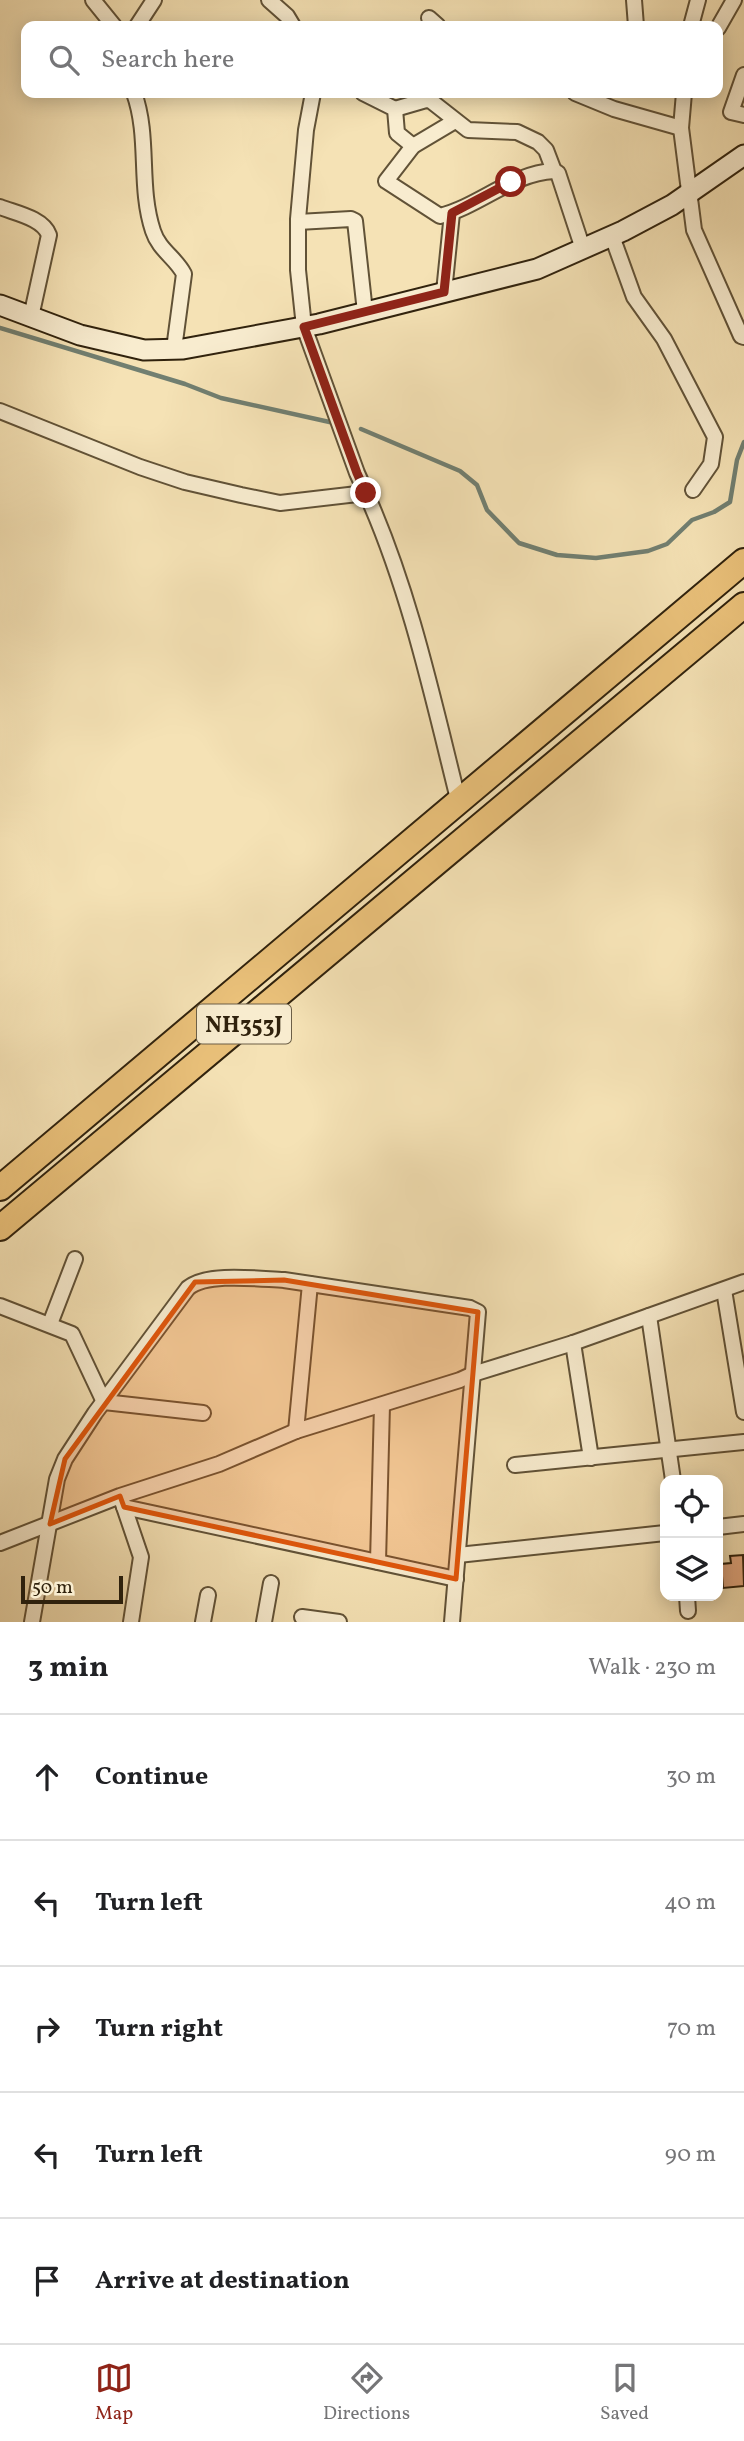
<!DOCTYPE html>
<html lang="en">
<head>
<meta charset="utf-8">
<style>
  :root { --surface:#fff; --page:#f6f6f6; --text:#202124; --muted:#757577; --line:#e0e0e0; --accent:#8f2418 }
  body { margin:0; font-family:Vollkorn,serif; background:var(--page); color:var(--text) }
  .controls { position:absolute; right:21px; bottom:21px; display:grid; overflow:hidden; border-radius:14px; box-shadow:0 4px 18px #0003 }
  .controls button { width:63px; height:63px; display:grid; place-items:center; padding:0; border:0; border-bottom:2px solid var(--line); background:var(--surface); color:var(--text); font:35px sans-serif }
  .scale { position:absolute; left:21px; bottom:18px; width:102px; box-sizing:border-box; padding-left:7px; border:4px solid #30220d; border-top:0; font-size:19px; line-height:24px; white-space:nowrap; color:#30220d; -webkit-text-stroke:5px #f8eccf; paint-order:stroke }
  .stop { position:absolute; width:21px; height:21px; margin:-16px; border:5px solid #8f2418; border-radius:50%; background:#fff }
  .stop.end { background:#8f2418; border-color:#fff; box-shadow:0 2px 7px #0008 }
  .list { margin:0; padding:0; list-style:none }
  h2 { display:flex; justify-content:space-between; align-items:center; height:91px; margin:0; padding:0 28px; font-size:30px }
  h2 small { font-size:23px; font-weight:400; color:var(--muted) }
  .list li { display:grid; grid-template-columns:46px 1fr auto; gap:21px; align-items:center; box-sizing:border-box; height:126px; padding:0 28px; border-top:2px solid var(--line) }
  .list b { display:block; font-size:26px; white-space:nowrap }
  .list em { font-size:23px; font-style:normal; color:var(--muted) }
  .icon { flex:none; width:38px; height:38px; fill:none; stroke:currentColor; stroke-width:2; stroke-linecap:round; stroke-linejoin:round }
  .map { position:relative; flex:none; width:744px; height:1622px; overflow:hidden }
  .search { position:absolute; background:var(--surface); box-shadow:0 4px 18px #0003; left:21px; right:21px; top:21px; height:77px; display:flex; align-items:center; gap:18px; box-sizing:border-box; padding:0 24px; border-radius:14px; color:var(--muted); font-size:26px }
  .sheet { height:721px; background:var(--surface) }
  nav { display:flex; justify-content:space-around; align-items:center; box-sizing:border-box; height:98px; border-top:2px solid var(--line); background:var(--surface); font-size:19px; color:var(--muted) }
  nav a { display:grid; justify-items:center; gap:4px }
  nav .on { color:var(--accent) }
  .map>svg:first-child { display:block }
  .lines { fill:none; stroke-linecap:round; stroke-linejoin:round }
  .stream { stroke:#717f71; stroke-width:4.5 }
  .building { fill:#e5ab83; stroke:#30220d; stroke-width:2 }
  .street-casing { stroke:#615237; stroke-width:18 }
  .secondary-casing { stroke:#30220d; stroke-width:23 }
  .highway-casing { stroke:#30220d; stroke-width:28 }
  .street { stroke:#f8eccf; stroke-width:14 }
  .secondary { stroke:#f8eccf; stroke-width:19 }
  .highway { stroke:#eac17a; stroke-width:24 }
  .route { stroke:#8f2418; stroke-width:9 }
  .marked { fill:#df560c; fill-opacity:0.2; stroke:#df560c; stroke-width:5; stroke-linejoin:round }
  .labels { text-anchor:middle; stroke-width:5; stroke-linejoin:round; paint-order:stroke }
  .shield { fill:#f8eccf; stroke:#6c5f47; stroke-width:2 }
  .shield-label { font-size:23px; font-weight:bold; fill:#30220d }
</style>
</head>
<body>
<div class="map">
<svg width="744" height="1622" viewBox="0 0 744 1622">
  <rect width="100%" height="100%" fill="#f5e2b5"/>
  <filter id="stains"><feTurbulence type="fractalNoise" baseFrequency=".00286" numOctaves="4"/><feColorMatrix values="0 0 0 0 .2 0 0 0 0 .09 0 0 0 0 .02 0 0 0 .5 -.17"/></filter>
  <radialGradient id="worn" r=".72"><stop offset=".6" stop-color="#630" stop-opacity="0"/><stop offset="1" stop-color="#630" stop-opacity=".3"/></radialGradient>
  <g class="lines">
    <g class="stream">
      <polyline points="0,328 185,384 221,398 334,423"/>
      <polyline points="361,429 460,471 477,485 487,510 519,543 557,555 596,558 648,551 667,544 692,520 714,512 730,502 737,460 744,442"/>
    </g>
  </g>
  <polygon class="building" points="743,1555 744,1586 723,1588 721,1564 731,1563 730,1556"/>
  <g class="lines">
    <g class="street-casing">
      <g id="street">
        <polyline points="93,0 114,26"/>
        <polyline points="269,0 287,16 293,26"/>
        <polyline points="634,0 636,26"/>
        <polyline points="429,18 438,26"/>
        <polyline points="137,26 154,0"/>
        <polyline points="691,26 698,0"/>
        <polyline points="718,28 734,0"/>
        <polyline points="744,75 731,112 744,115"/>
        <path d="M134 93C150 137 138 186 153 231 159 250 176 258 184 274L174 349"/>
        <polyline points="313,93 306,130 298,219 298,270 304,327 357,473 366,493"/>
        <polyline points="363,93 395,109 397,133 413,146"/>
        <polyline points="575,93 614,109 681,128"/>
        <polyline points="684,93 681,128 694,230 741,336 744,337"/>
        <polyline points="395,109 426,100 431,101 468,130 517,132 538,142 546,150 554,171"/>
        <path d="M455 121 413 146 386 181 440 216C480 206 512 173 554 171L558 173 583 249"/>
        <path d="M0 207C15 213 43 218 49 235L31 317"/>
        <polyline points="298,222 351,219 355,221 365,312"/>
        <polyline points="612,236 634,297 664,339 715,437 711,464 693,490"/>
        <polyline points="444,292 452,213"/>
        <path d="M0 411 140 467 185 482 241 495 280 503 366 493C410 591 433 699 459 803"/>
        <polyline points="724,1290 744,1412"/>
        <polyline points="0,1306 72,1334 104,1402 203,1413"/>
        <polyline points="649,1316 673,1480"/>
        <polyline points="50,1324 75,1259"/>
        <polyline points="573,1343 591,1458"/>
        <polyline points="296,1431 310,1284"/>
        <polyline points="515,1465 744,1442"/>
        <polyline points="122,1501 141,1557 131,1622"/>
        <polyline points="124,1507 456,1579"/>
        <polyline points="718,1527 744,1524"/>
        <polyline points="0,1543 120,1496 219,1464 296,1431 460,1380 473,1374 573,1343 744,1282"/>
        <polyline points="458,1555 665,1533"/>
        <polyline points="378,1562 382,1405"/>
        <polyline points="687,1596 688,1611"/>
        <polyline points="302,1617 339,1622"/>
        <path d="M32 1622 57 1479 65 1459 95 1413 188 1288C207 1272 259 1279 284 1280L470 1308 478 1312 452 1622"/>
        <polyline points="203,1622 208,1595"/>
        <polyline points="264,1622 271,1583"/>
      </g>
    </g>
    <g class="secondary-casing">
      <polyline id="secondary" points="0,305 80,335 144,350 183,349 319,324 537,269 623,231 672,205 744,155"/>
    </g>
    <g class="highway-casing">
      <g id="highway">
        <polyline points="0,1188 744,561"/>
        <polyline points="0,1228 744,605"/>
      </g>
    </g>
    <use href="#street" class="street"/>
    <use href="#secondary" class="secondary"/>
    <use href="#highway" class="highway"/>
  </g>
  <g class="lines">
    <polyline class="route" points="366,493 357,473 304,327 444,292 452,213 511,182"/>
  </g>
  <path class="marked" d="M284 1280 478 1312 456 1579 124 1507 120 1496 50 1524 65 1459 195 1282Z"/>
  <g class="labels">
    <rect class="shield" x="197" y="1004.5" width="94" height="39" rx="5"/>
    <g class="shield-label">
      <text x="244" y="1032">NH353J</text>
    </g>
  </g>
  <rect width="100%" height="100%" filter="url(#stains)"/>
  <rect width="100%" height="100%" fill="url(#worn)"/>
</svg>
<div class="controls">
<button><svg class="icon" aria-label="locate" viewBox="0 0 24 24"><circle cx="12" cy="12" r="6"/><path d="M12 2v4M12 18v4M2 12h4M18 12h4"/></svg></button>
<button><svg class="icon" aria-label="layers" viewBox="0 0 24 24"><path d="M12 4l9 5-9 5-9-5zM3 14l9 5 9-5"/></svg></button>
</div>
<div class="scale">50 m</div>
<div class="stop" style="left:511px;top:182px"></div>
<div class="stop end" style="left:366px;top:493px"></div>
<div class="search"><svg class="icon" aria-label="search" viewBox="0 0 24 24"><circle cx="10" cy="10" r="6"/><path d="M15 15l6 6"/></svg>Search here</div>
</div>
<section class="sheet">
<h2>3 min<small>Walk · 230 m</small></h2>
<ul class="list">
<li><svg class="icon" aria-label="ahead" viewBox="0 0 24 24"><path d="M12 20V5M6 11l6-6 6 6"/></svg><div><b>Continue</b></div><em>30 m</em></li>
<li><svg class="icon" aria-label="left" viewBox="0 0 24 24"><path d="M17 20v-9H6M10 6l-5 5 5 5"/></svg><div><b>Turn left</b></div><em>40 m</em></li>
<li><svg class="icon" aria-label="right" viewBox="0 0 24 24"><path d="M7 20v-9h11M14 6l5 5-5 5"/></svg><div><b>Turn right</b></div><em>70 m</em></li>
<li><svg class="icon" aria-label="left" viewBox="0 0 24 24"><path d="M17 20v-9H6M10 6l-5 5 5 5"/></svg><div><b>Turn left</b></div><em>90 m</em></li>
<li><svg class="icon" aria-label="arrive" viewBox="0 0 24 24"><path d="M6 21V4h12l-3 4 3 4H6"/></svg><div><b>Arrive at destination</b></div></li>
</ul>
</section>
<nav>
<a class="on"><svg class="icon" aria-label="map" viewBox="0 0 24 24"><path d="M3 6l6-2 6 2 6-2v14l-6 2-6-2-6 2zM9 4v14M15 6v14"/></svg>Map</a>
<a><svg class="icon" aria-label="directions" viewBox="0 0 24 24"><path d="M12 3l9 9-9 9-9-9zM9 14v-3h6M13 9l2 2-2 2"/></svg>Directions</a>
<a><svg class="icon" aria-label="saved" viewBox="0 0 24 24"><path d="M7 4h10v16l-5-4-5 4z"/></svg>Saved</a>
</nav>
</body>
</html>
